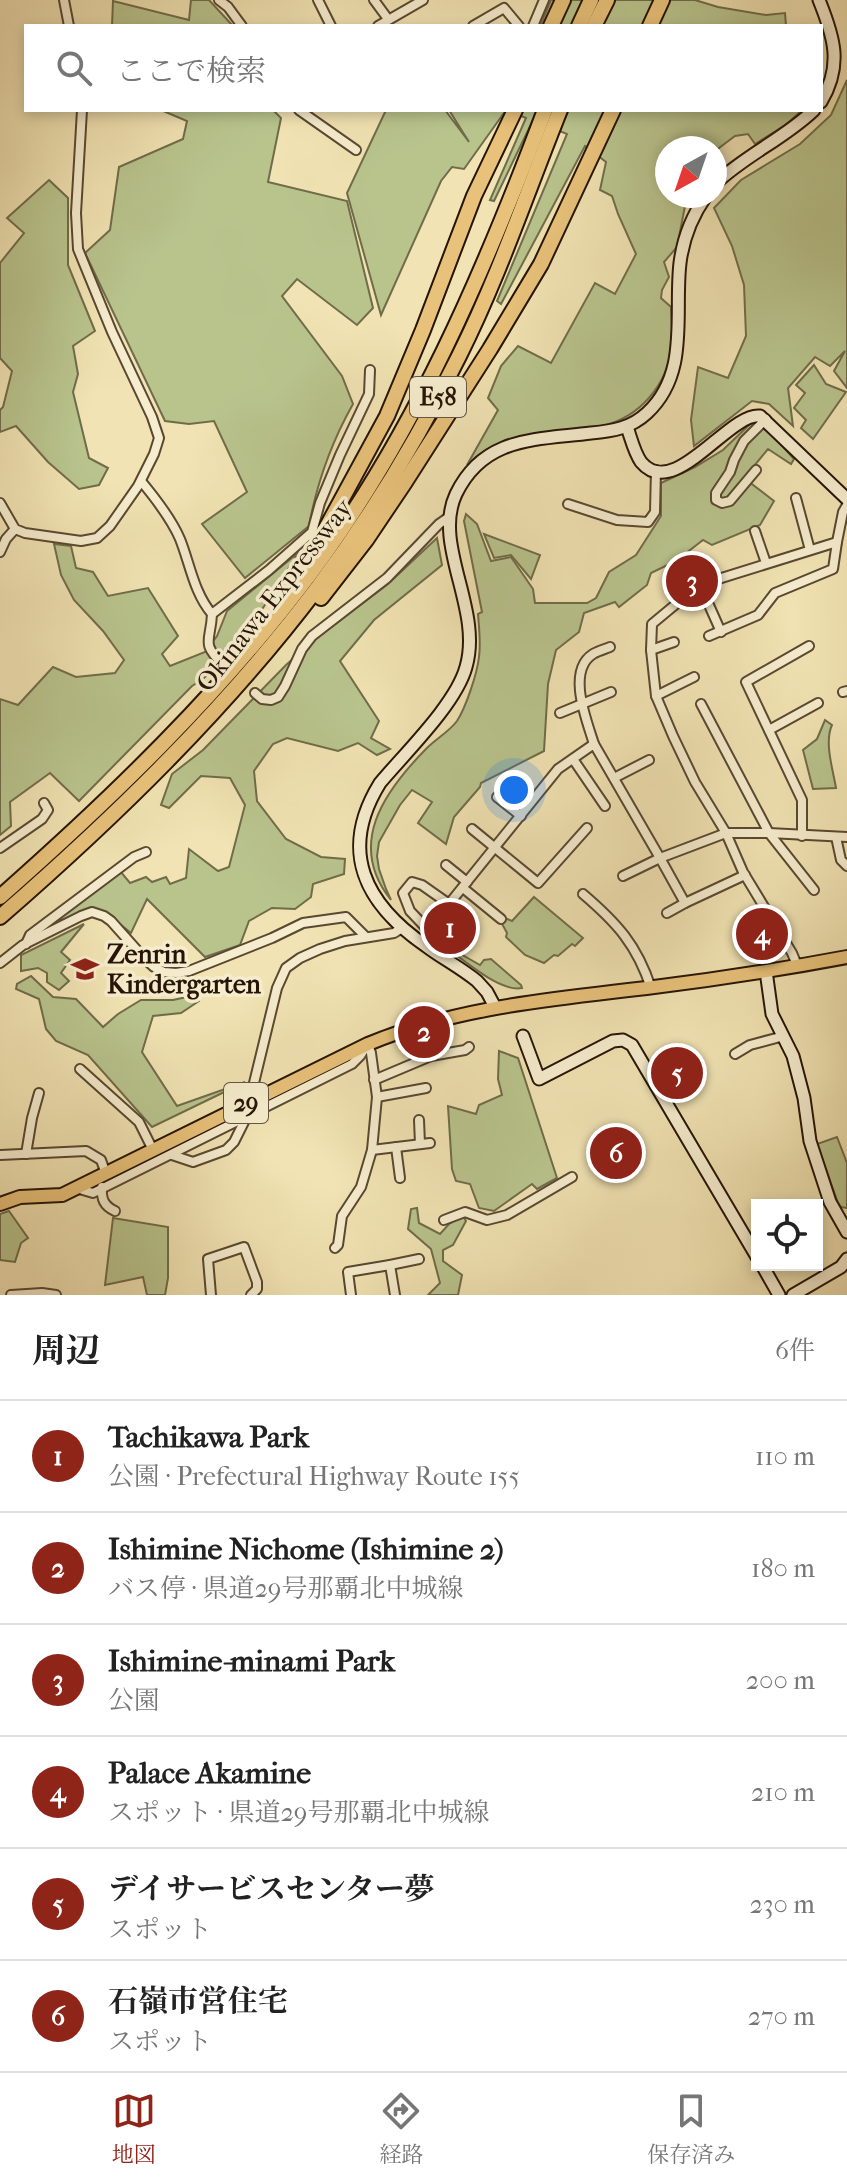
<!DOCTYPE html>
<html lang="ja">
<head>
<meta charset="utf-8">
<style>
  :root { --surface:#fff; --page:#f2f2f2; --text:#222; --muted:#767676; --line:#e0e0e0; --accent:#8f2418 }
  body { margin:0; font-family:"IM FELL French Canon","Noto Serif JP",serif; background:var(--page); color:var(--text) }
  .controls { position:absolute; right:24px; bottom:24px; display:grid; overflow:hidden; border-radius:0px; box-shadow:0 4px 12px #0003 }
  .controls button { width:72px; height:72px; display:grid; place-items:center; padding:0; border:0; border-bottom:2px solid var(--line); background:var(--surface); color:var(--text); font:40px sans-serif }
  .compass { position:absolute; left:655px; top:136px; width:72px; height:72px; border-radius:50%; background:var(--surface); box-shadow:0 4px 12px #0003; rotate:220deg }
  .you { position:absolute; left:514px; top:790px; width:28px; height:28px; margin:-20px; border:6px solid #fff; border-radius:50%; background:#1a73e8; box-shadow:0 0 0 12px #1a73e833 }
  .badge { display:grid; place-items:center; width:52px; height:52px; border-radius:50%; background:var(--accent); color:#fff; font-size:26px; font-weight:700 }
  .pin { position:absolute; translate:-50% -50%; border:4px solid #fff; box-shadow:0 2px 8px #0006 }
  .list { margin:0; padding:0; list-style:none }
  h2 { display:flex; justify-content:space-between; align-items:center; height:104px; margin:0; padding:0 32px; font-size:34px }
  h2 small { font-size:26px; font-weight:400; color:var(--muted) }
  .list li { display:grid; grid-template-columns:52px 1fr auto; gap:24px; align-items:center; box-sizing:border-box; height:112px; padding:0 32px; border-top:2px solid var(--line) }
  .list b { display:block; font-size:30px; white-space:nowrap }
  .list p { margin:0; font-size:26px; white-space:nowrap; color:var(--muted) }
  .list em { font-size:26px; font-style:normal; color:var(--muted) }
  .icon { flex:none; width:44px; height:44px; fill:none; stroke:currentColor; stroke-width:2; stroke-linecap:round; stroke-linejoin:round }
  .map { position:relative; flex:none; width:847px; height:1295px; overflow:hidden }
  .search { position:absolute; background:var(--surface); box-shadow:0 4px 12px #0003; left:24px; right:24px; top:24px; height:88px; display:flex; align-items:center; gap:20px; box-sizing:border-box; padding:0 28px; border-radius:0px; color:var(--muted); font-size:30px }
  .sheet { height:776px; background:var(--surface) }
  nav { display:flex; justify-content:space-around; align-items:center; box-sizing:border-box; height:112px; border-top:2px solid var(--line); background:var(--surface); font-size:22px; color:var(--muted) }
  nav a { display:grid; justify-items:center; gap:4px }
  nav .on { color:var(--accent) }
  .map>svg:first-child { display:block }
  .green { fill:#b9c48d; stroke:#706c4a; stroke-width:2 }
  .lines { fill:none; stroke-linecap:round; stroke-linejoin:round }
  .street-casing { stroke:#594831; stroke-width:12 }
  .secondary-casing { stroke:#261406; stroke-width:15 }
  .primary-casing { stroke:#261406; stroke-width:16 }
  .highway-casing { stroke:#261406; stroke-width:18 }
  .street { stroke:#f6edce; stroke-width:8 }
  .secondary { stroke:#f6edce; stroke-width:11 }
  .primary { stroke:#e8c27a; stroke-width:12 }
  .highway { stroke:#e8c27a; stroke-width:14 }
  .labels { text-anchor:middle; stroke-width:7; stroke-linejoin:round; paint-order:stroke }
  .shield { fill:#f6edce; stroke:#645542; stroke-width:2 }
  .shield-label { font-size:24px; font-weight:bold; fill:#261406 }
  .street-label { font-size:26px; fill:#261406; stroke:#f6edce }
  .poi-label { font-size:26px; font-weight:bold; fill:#261406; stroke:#f6edce; text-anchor:start }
</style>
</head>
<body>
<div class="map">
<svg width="847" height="1295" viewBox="0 0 847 1295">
  <rect width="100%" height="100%" fill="#f1e3b3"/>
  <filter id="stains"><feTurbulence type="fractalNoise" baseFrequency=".0025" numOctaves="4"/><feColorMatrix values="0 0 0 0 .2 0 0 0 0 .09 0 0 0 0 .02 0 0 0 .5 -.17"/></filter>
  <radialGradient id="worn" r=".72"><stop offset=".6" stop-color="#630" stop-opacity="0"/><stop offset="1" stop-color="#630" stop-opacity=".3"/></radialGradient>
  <g class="green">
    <polygon points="191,0 209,0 233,26 112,26 113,1 189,20"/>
    <polygon points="551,0 695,0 718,7 766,15 785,13 786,26 540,26"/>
    <polygon points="847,80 847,388 834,371 845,351 830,366 815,357 788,388 793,426 769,404 752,401 694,446 691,420 698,367 728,378 746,336 744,285 732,246 714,208 741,180 800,144 831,115"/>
    <path d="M161 110H273L281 118 268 182 347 201 373 308 357 325 297 279 282 296 342 376 353 404C331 443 317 482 309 526L245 578 202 524 247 492 214 421 189 424 165 421 85 253 110 230 119 167 183 139 187 121Z"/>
    <polygon points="386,110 445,110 469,142 449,110 506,110 464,169 452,167 441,181 381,315 347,193"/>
    <path d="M507 110H802L787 124 755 144 748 134 735 136 715 151V148H667V196H687L677 247 664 262 669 277 662 290 661 298 671 307C671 319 673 332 672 344 669 379 646 411 612 423 592 431 566 432 545 435 512 439 492 441 467 465L498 410 488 398 501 366 518 346 551 363 595 283 615 294 636 254 618 214 612 196 600 190 606 162 585 146 501 304 497 301 567 134 533 120 494 201 490 200 526 118Z"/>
    <polygon points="49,180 68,198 68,265 95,331 73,346 78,374 73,392 89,458 108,468 99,485 79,489 48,462 16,426 0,432 0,410 3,407 12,371 0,358 0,263 24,233 7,218"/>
    <polygon points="814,365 826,384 846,392 813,439 801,428 806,420 794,408 805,393 796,385"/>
    <path d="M751 423 767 429 794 459 791 464 768 449 744 478 774 501 760 525 712 545 703 540 676 561 651 573 647 585 619 607 615 602 584 613 579 632 556 650 548 684 544 751 481 783 480 787 454 817 446 844 418 823 432 802 412 790 400 805 379 842 377 856 379 869 386 889 391 900C347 845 383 793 425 750 434 740 449 732 457 721 466 707 477 674 479 657 481 643 479 628 478 614L482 612 464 521 466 514 477 524 491 561 511 557 533 589 535 603H587L596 598 609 572 636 555 661 516V483L695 467 723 450Z"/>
    <polygon points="484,534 540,555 531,579 511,555 494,558"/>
    <path d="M437 538 442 565 374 620 340 661 379 721 371 738 390 749 377 755 358 743 338 751 287 738 273 744 254 771 257 801 286 839 321 857 345 859 344 874 313 884 311 897 295 909 272 908 249 921 240 945 205 957 147 899 131 933C98 907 100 903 60 921L62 916 121 872 130 883 146 877 152 882 166 877 170 884 186 878 189 849 218 871 229 867 245 805 230 778 201 776 169 808 161 805 172 774 203 750 286 665 313 641 388 584Z"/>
    <path d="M54 544 71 546 76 568 93 572 108 596 148 588 178 636 162 654 170 666 205 652 217 636 227 611 299 552C272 593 234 662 192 686L79 801 50 773 10 802 11 826 0 835V699L18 705 53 667 76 677 115 673 124 660 103 631 74 600 61 575Z"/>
    <polygon points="703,565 708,575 707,579 678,595 670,585 681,583 680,578"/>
    <path d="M825 720 832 725C824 742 833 770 836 788L813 789 803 750 817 739Z"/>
    <polygon points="534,897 583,938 575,946 572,944 558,956 554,955 544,963 525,955 506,937 507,933 501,922 505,918 512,921"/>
    <polygon points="439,906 474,935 461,951 426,922"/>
    <polygon points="84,924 61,952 70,960 61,973 69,981 59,990 47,982 47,973 38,968 21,971 21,955"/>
    <path d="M459 953 480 965 484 960 491 959 521 985 522 988C502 992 473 967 456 955Z"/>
    <polygon points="31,976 53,997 76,999 103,1027 118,1014 141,1000 173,1000 196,995 199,1001 181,1013 153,1016 142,1052 177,1106 245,1082 152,1127 88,1055 56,1041 46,1029 39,999 16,989 17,984"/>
    <polygon points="499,1051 518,1058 557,1178 537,1189 532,1184 494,1211 479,1208 470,1184 456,1181 452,1169 448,1106 476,1114 479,1105 502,1095 498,1079"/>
    <polygon points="837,1137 847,1163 847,1208 841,1207 838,1203 817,1144"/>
    <polygon points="417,1208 419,1223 440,1234 449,1224 463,1216 466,1221 453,1245 443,1250 443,1261 462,1275 458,1295 428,1295 440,1283 431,1249 408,1229 411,1209"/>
    <polygon points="9,1211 28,1238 21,1243 15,1262 0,1260 0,1214"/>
    <polygon points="113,1218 168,1227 168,1278 165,1295 147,1295 143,1277 105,1285"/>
  </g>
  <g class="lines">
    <g class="street-casing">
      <g id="street">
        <polyline points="64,0 69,26"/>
        <polyline points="219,0 228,7 242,26"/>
        <polyline points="318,0 331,26"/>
        <polyline points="374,0 388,19"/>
        <polyline points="378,26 423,0"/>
        <polyline points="473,26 504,8 519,26"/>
        <polyline points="533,26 544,0"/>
        <polyline points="299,110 356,150"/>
        <polyline points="756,470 730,501 722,503 716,500 716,493 730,472 734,460 744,441 766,419"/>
        <path d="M141 481C156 499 171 518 180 539 190 564 194 593 212 614 211 641 200 643 223 664"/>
        <polyline points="796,498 810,550"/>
        <polyline points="0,503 15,529 25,533 81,541 97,538 110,526 138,486 154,454 159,438 152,417 112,332 78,249 76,213 82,110"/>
        <polyline points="568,504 617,520 648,522 655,512 656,470"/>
        <polyline points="755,531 766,563"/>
        <polyline points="0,552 6,539 15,529"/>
        <polyline points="707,563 713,580"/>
        <polyline points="709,605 721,632"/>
        <polyline points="212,614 269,570 312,532 320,503 340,455 369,394 370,370"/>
        <polyline points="709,636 758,615 775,593 833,569 837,542"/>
        <polyline points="651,650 674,642"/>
        <polyline points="843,692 847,691"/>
        <polyline points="255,693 262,699 271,700 278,697 285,686 302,649 312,636 387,578 439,524 449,517"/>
        <polyline points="656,696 694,677"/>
        <polyline points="701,704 769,833 814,890"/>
        <polyline points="560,713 611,692"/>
        <polyline points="769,730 818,703"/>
        <path d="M594 744C587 721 566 671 593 654 598 651 605 649 610 647"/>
        <polyline points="573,759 605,806"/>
        <polyline points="614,778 649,760"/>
        <polyline points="497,797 521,816"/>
        <polyline points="472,829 538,883 587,828"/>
        <polyline points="802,836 802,800 746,682 809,646"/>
        <polyline points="836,837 841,860 847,866"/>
        <polyline points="0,848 42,819 48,810 44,803"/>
        <polyline points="446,865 467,882"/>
        <polyline points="623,876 660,858 685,903 745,875"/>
        <polyline points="463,888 501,919"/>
        <path d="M583 894C617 923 637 945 651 988"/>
        <polyline points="667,913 685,903"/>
        <polyline points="26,944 30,935 134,857 146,852"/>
        <polyline points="424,945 431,933 410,911 403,893 412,882 422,885 449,904 558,769 594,744 660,858 726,833 769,833 847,837"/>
        <polyline points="0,963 23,945 81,916 92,912 104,916 111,921 144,958 154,967 164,972 176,973 189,971 272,938 303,923 346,917 366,937"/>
        <polyline points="797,965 792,953 743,872 726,833 695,782 673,736 656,696 651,650 652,624 699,585 837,542 843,512 847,505"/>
        <polyline points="368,1044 371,1053 377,1097 426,1088"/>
        <polyline points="735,1054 750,1045 784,1036"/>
        <polyline points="80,1069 139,1122 153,1150"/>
        <polyline points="374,1080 431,1056 465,1050 469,1047"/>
        <polyline points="377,1097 372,1150 430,1143"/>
        <polyline points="253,1100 253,1087 277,988 286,968 300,958 320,949 345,941 394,933 402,928"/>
        <polyline points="419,1120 420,1144"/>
        <polyline points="396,1147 400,1178"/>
        <polyline points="26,1154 32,1118 39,1093"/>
        <polyline points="0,1155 86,1151 101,1160 106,1174"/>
        <polyline points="172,1155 193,1162 226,1150 234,1142 245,1120"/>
        <path d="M102 1187C101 1199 104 1206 115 1211"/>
        <polyline points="76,1188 93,1193 352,1064 360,1056 367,1045"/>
        <polyline points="444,1220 465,1212 487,1220 507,1215 572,1177"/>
        <polyline points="335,1248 338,1245 342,1216 361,1187 372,1150"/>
        <polyline points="390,1265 419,1259"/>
        <polyline points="11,1295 42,1293 56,1295"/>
        <polyline points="211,1295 208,1259 244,1247 257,1282 257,1289 251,1295"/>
        <polyline points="351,1295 348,1272 390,1265 395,1295"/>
      </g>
    </g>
    <g class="secondary-casing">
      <g id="secondary">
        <path d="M819 0C834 37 843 65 821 102"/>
        <path d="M715 184C745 155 784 139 814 110"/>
        <path d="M627 427C631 438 634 452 641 462 674 502 729 412 760 416L847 499"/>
        <polyline points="766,971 772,1014 793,1056 804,1098 810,1141 830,1202 847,1232"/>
        <path d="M495 1007 487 992 477 981C461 968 442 958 426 946 365 904 338 851 380 783 405 753 456 704 466 667 483 609 432 545 456 494 484 436 536 440 591 433 613 431 631 428 647 413 690 373 674 314 680 263 683 239 692 216 706 196"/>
        <polyline points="523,1036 539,1079 613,1041 623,1040 632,1045 757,1257"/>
        <polyline points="762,1265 779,1295"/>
        <polyline points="793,1295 841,1267 847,1259"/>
      </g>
    </g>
    <g class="primary-casing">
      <path id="primary" d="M0 1204 20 1197 62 1195 368 1044C459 1006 557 999 654 987 719 979 783 969 847 957"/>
    </g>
    <g class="highway-casing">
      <g id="highway">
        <polyline points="551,26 563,0"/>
        <polyline points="579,26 591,0"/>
        <polyline points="594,26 607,0"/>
        <polyline points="650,26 662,0"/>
        <polyline points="291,586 318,543 387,416 423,330 474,196 515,110"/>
        <polyline points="321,598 366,540 405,482 490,349 541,264 613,110"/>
        <path d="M0 897C111 799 221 693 310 574 415 434 484 272 545 110"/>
        <path d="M0 917C115 817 226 709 318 587 372 515 419 437 459 356 499 276 527 192 560 110"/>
      </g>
    </g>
    <use href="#street" class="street"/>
    <use href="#secondary" class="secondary"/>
    <use href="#primary" class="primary"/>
    <use href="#highway" class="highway"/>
  </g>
  <defs>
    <g id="school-bare" transform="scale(2.16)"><path d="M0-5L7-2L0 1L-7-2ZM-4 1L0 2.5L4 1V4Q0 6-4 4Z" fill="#8f2418" stroke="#f6edce" stroke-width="2.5" paint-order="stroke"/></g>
  </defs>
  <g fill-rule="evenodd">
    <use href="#school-bare" x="85" y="969"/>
  </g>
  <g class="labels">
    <g class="shield">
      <rect x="410" y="377" width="56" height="40" rx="6"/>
      <rect x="224" y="1083" width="44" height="40" rx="6"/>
    </g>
    <g class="shield-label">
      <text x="438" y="405">E58</text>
      <text x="246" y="1111">29</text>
    </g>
    <g class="street-label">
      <text transform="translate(274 595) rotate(-52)" y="9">Okinawa Expressway</text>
    </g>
    <g class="poi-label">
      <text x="107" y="963">Zenrin<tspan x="107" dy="30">Kindergarten</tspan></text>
    </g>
  </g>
  <rect width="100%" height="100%" filter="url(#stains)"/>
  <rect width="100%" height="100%" fill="url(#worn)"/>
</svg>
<div class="controls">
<button><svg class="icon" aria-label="locate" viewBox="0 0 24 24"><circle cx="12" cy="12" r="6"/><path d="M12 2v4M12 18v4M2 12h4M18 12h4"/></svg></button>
</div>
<svg class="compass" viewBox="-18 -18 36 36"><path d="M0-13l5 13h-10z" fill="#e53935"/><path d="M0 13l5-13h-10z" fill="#767676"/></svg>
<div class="you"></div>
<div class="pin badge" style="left:450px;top:928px">1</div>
<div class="pin badge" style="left:424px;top:1032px">2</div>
<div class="pin badge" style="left:692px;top:581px">3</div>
<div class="pin badge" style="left:762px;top:934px">4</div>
<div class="pin badge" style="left:677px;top:1073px">5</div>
<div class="pin badge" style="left:616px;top:1153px">6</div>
<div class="search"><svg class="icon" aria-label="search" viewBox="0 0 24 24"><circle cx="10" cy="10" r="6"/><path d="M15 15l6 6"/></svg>ここで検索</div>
</div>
<section class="sheet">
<h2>周辺<small>6件</small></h2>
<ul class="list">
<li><span class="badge">1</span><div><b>Tachikawa Park</b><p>公園 · Prefectural Highway Route 155</p></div><em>110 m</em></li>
<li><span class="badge">2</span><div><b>Ishimine Nichome (Ishimine 2)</b><p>バス停 · 県道29号那覇北中城線</p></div><em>180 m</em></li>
<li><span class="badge">3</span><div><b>Ishimine-minami Park</b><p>公園</p></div><em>200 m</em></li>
<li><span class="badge">4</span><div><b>Palace Akamine</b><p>スポット · 県道29号那覇北中城線</p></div><em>210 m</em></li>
<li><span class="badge">5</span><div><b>デイサービスセンター夢</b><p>スポット</p></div><em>230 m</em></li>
<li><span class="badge">6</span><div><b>石嶺市営住宅</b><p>スポット</p></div><em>270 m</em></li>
</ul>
</section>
<nav>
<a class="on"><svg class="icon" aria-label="map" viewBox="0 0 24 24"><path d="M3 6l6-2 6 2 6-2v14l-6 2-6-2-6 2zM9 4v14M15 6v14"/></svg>地図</a>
<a><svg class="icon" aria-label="directions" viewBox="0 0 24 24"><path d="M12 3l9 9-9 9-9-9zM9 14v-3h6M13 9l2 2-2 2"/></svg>経路</a>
<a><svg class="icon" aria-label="saved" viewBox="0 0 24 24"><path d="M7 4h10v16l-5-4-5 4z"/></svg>保存済み</a>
</nav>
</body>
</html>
